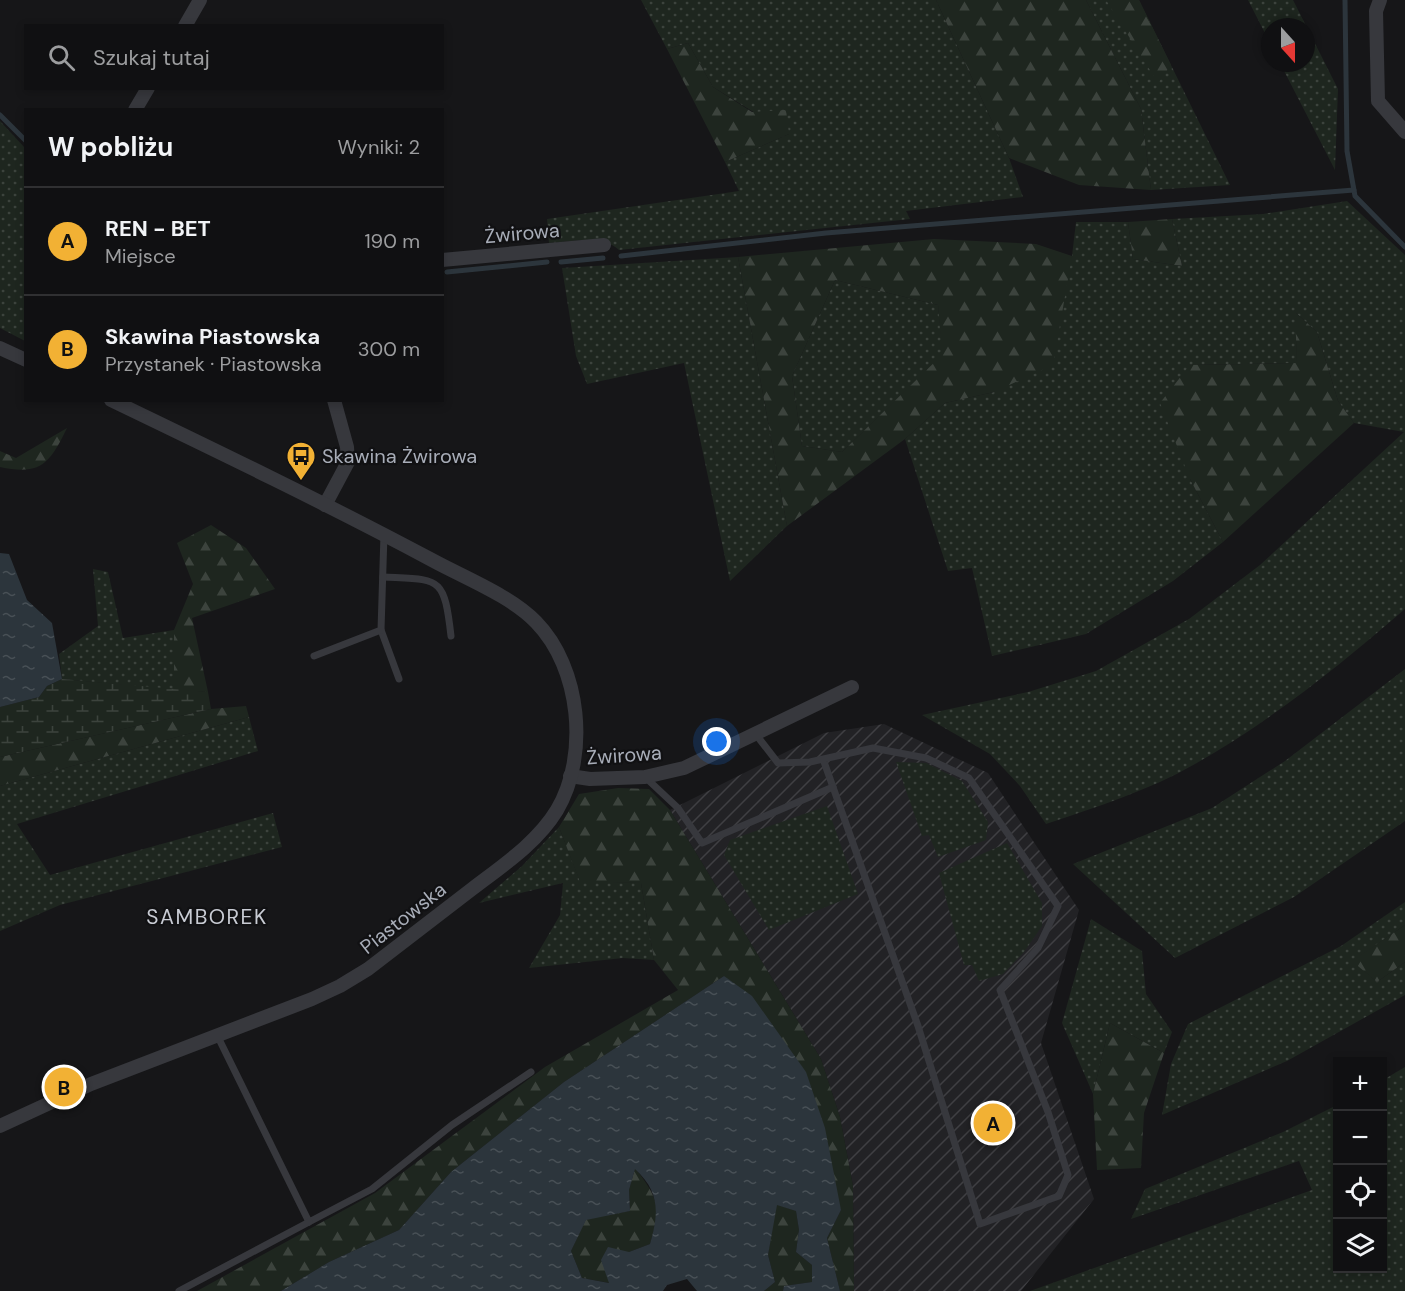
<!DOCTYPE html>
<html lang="pl">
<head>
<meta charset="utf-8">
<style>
  :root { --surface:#101012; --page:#19191b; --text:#f1f3f6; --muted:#9c9d9f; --line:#303032; --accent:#f2b134 }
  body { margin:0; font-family:"DM Sans",sans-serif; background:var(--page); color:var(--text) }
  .controls { position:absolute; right:18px; bottom:18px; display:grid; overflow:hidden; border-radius:0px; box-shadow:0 3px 9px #0003 }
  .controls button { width:54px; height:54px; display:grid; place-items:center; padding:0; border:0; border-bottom:2px solid var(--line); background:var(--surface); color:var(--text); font:30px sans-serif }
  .compass { position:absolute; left:1261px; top:18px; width:54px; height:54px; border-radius:50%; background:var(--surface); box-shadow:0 3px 9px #0003; rotate:159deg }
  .you { position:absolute; left:717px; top:742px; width:21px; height:21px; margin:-15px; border:4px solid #fff; border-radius:50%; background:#1a73e8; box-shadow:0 0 0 9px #1a73e833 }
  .badge { display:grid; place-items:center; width:39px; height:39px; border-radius:50%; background:var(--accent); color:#111; font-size:20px; font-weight:700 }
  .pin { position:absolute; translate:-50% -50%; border:3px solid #fff; box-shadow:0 2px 6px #0006 }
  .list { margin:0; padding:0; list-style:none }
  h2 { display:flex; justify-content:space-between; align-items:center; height:78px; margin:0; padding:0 24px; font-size:26px }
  h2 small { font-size:20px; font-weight:400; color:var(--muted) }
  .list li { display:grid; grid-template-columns:39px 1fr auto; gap:18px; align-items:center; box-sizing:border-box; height:108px; padding:0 24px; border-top:2px solid var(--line) }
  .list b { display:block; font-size:22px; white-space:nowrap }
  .list p { margin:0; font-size:20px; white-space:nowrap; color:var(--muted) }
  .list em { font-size:20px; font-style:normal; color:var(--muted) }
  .icon { flex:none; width:33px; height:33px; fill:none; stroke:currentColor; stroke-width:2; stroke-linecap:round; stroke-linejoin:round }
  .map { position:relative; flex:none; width:1405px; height:1291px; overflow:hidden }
  .search { position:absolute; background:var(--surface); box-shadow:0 3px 9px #0003; left:24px; top:24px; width:420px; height:66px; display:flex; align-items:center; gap:15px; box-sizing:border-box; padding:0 21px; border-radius:0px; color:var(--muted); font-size:22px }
  .panel { position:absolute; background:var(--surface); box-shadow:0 3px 9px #0003; left:24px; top:108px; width:420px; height:294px; border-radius:0px }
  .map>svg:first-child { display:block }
  .industrial { fill:url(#industrial-furrows) }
  .grass { fill:url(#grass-dots) }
  .forest { fill:url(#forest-firs); fill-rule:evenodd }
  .wetland { fill:url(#wetland-marsh) }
  .water { fill:url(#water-ripples); fill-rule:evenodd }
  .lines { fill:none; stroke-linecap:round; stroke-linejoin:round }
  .stream { stroke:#2c353c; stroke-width:5 }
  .lane { stroke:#37383d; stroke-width:7 }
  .street { stroke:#37383d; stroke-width:14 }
  .labels { text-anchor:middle; stroke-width:4.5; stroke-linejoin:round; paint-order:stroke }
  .street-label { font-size:20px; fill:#a8adb8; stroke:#111113 }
  .poi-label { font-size:20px; fill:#a8adb8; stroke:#111113; text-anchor:start }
  .neighbourhood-label { font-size:21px; letter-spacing:1.5px; fill:#c9ccd4; stroke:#111113 }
</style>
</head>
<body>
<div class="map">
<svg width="1405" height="1291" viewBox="0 0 1405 1291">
  <defs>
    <pattern id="industrial-furrows" width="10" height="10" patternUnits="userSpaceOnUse" patternTransform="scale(1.5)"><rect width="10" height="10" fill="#222225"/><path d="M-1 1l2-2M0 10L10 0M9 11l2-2" fill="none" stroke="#3f3f43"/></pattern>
    <pattern id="grass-dots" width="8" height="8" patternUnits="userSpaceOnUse" patternTransform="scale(1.5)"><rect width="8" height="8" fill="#1e261f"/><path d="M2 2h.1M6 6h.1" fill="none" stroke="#3c433d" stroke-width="1.8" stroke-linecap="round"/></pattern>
    <pattern id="forest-firs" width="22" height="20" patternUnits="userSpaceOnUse" patternTransform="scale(1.5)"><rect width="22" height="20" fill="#1e261f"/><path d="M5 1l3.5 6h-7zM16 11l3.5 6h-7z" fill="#3c433d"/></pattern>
    <pattern id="wetland-marsh" width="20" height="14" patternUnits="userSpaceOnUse" patternTransform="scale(1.5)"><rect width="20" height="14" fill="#1e261f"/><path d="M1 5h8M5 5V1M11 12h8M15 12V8" fill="none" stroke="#3c433d"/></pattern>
    <pattern id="water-ripples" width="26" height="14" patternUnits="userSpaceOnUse" patternTransform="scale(1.5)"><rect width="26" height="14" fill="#2c353c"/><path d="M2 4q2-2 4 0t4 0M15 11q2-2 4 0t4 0" fill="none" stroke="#485056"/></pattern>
  </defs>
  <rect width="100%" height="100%" fill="#161618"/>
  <polygon class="industrial" points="884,724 988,773 1079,910 1041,1043 1094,1199 1021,1291 854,1291 853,1186 840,1117 821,1059 670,810 824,733"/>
  <g class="grass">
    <path d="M641 0H936L1009 158 1023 197 906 211 910 219 619 250C601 234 572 242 549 243L547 219 739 191 725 162 789 134 713 87 688 43 667 49Z"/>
    <polygon points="1086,0 1139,0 1230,185 1151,190 1141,109"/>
    <polygon points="1248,0 1293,0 1338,89 1335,170 1280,63 1306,63 1306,27 1270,27 1270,43"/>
    <polygon points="0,121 25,148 25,341 0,328"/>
    <path d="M1347 201 1405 255V609C1339 666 1271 721 1195 764 1148 791 1096 807 1046 824L1020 786 990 754 922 715 1028 692 1096 671 1189 619 1260 565 1404 432 1354 423 1338 401 1317 332 1296 313 1297 363 1190 365V479L1223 542 1173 581 1086 634 992 656 972 568 948 571 905 439 945 403 994 392 1072 256 1076 222H1128L1133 259 1182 266 1172 219 1263 214Z"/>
    <polygon points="738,257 787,526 730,581 684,363 587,384 576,356 562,268"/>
    <polygon points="835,280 938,305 943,355 842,452 802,446 792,376"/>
    <polygon points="93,569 108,572 123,638 174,630 174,690 62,679 59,654 98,626"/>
    <polygon points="1405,669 1405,821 1294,897 1175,958 1073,864 1212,808 1285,761"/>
    <polygon points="249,717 258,751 17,824 50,875 273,813 282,847 60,905 0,931 0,786"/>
    <polygon points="896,762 926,763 962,781 988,822 986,840 938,857 929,835 922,836"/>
    <polygon points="827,806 858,894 769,930 724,855 730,840"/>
    <polygon points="559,827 580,881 641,883 654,960 623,958 529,968 560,915 563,883 479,903 522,866"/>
    <polygon points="1007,843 1042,903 1042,926 1024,952 1003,974 979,981 972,965 964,965 939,873"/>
    <polygon points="1405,902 1405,925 1353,961 1377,982 1405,962 1405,995 1287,1061 1162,1115 1171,1064 1188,1024 1341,946"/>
    <polygon points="1091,919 1142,951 1146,994 1172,1032 1164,1053 1110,1023 1093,1094 1062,1023"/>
    <polygon points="1405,1067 1405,1291 1030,1291 1312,1190 1299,1161 1131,1219 1145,1189 1283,1132 1337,1105 1338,1268 1382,1268 1383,1080"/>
  </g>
  <g class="forest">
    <polygon points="936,0 1086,0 1141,109 1151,190 1079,185 1009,158"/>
    <polygon points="1106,0 1139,0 1171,65 1158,83"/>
    <polygon points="688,43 713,87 752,112 786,110 789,134 725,162 667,49"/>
    <polygon points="1172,219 1182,266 1133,259 1128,222"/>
    <path d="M934 239 1036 244 1072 256 1053 365 994 392 945 403 905 439 787 526 738 257ZM835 280 938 305 942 355 842 452 802 446 792 376Z"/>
    <polygon points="1295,312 1317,332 1338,401 1354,423 1223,542 1190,479 1160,403 1190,365 1297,363"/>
    <path d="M67 428C50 463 41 476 0 467V451L16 458Z"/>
    <polygon points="211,525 246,548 275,589 192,618 208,692 174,690 174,630 193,584 177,543"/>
    <polygon points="246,706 249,717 0,786 0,757 211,709"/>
    <polygon points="618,788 649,789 670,810 821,1059 840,1117 853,1186 854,1291 840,1291 827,1238 841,1210 724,976 564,1082 451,1172 399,1230 329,1262 281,1291 197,1291 375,1193 545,1067 678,990 654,960 641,883 580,882 559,827 579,794"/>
    <polygon points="1405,925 1405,962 1377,982 1352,961"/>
    <polygon points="1110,1023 1164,1053 1144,1113 1141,1168 1097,1170 1093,1094"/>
    <path d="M635 1168C659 1199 661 1207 650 1244L629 1252 610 1283 582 1278 571 1251 586 1219 630 1211 629 1190Z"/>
    <polygon points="776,1204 796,1211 799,1230 796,1252 812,1265 812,1282 784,1286 783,1291 764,1291 775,1282 768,1255"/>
  </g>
  <polygon class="wetland" points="62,679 208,692 211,709 0,757 0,707 39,697 47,686"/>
  <g class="water">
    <polygon points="0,553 9,554 27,600 52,623 62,679 47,686 39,697 0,707"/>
    <path d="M724 976 752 996 806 1072 825 1128 841 1210 827 1238 840 1291H783L784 1286 812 1282V1265L796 1252 799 1230 796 1211 777 1205 768 1255 775 1282 764 1291H697L687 1279 667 1285 663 1291H281L329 1262 399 1230 451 1172 564 1082ZM635 1169C660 1192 659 1213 650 1244L629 1252 608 1247 601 1260 609 1283 582 1278 571 1251 586 1220 630 1211 629 1190Z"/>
  </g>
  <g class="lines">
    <g class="stream">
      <polyline points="1345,0 1347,151 1355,196 1405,247"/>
      <polyline points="0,115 26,141"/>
      <polyline points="621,256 826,233 1354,190"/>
      <polyline points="561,262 603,258"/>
      <polyline points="447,272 547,262"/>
    </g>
    <g class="lane">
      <path d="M383 577C440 580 444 575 451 636"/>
      <polyline points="381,630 399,679"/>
      <polyline points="314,656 381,630 384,534"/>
      <polyline points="754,732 778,763 810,762 873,748 926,758 969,778 1058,906 1038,948 1000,990 1048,1112 1068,1175 1059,1196 980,1224 918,1026 823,759"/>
      <polyline points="645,777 678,808 702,843 833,787"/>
      <polyline points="217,1035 309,1222 372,1189 452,1125 531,1072"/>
      <polyline points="179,1291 309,1222"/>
    </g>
    <g class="street">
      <polyline points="1380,0 1376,11 1378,101 1405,132"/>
      <polyline points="185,26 200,0"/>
      <polyline points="135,110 148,88"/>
      <polyline points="442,260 604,245"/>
      <polyline points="0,348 26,360"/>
      <polyline points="325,505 348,462 347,447 334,400"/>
      <polyline points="570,776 590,779 645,777 684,768 852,687"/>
      <path d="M0 1126 91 1084 312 999 340 986 368 969C403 942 437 916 472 889 502 866 537 843 557 810 589 756 581 668 536 622 511 596 465 578 432 560 327 504 219 452 111 400"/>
    </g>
  </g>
  <defs>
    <g id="bus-pin" transform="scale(1.5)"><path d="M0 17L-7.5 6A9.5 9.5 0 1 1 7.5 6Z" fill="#f2b134" stroke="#111113"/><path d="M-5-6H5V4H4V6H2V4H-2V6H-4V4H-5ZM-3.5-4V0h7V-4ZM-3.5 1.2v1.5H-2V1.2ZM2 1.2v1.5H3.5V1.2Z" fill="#111"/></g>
  </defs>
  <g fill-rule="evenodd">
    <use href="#bus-pin" x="301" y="456"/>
  </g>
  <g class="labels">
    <g class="street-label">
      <text transform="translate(522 233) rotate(-5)" y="7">Żwirowa</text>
      <text transform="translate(624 755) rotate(-4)" y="7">Żwirowa</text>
      <text transform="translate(403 918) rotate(-38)" y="7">Piastowska</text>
    </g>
    <g class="poi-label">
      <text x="322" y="463">Skawina Żwirowa</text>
    </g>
    <g class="neighbourhood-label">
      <text x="207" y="924">SAMBOREK</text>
    </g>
  </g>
</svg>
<div class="controls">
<button>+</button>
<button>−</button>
<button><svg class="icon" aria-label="locate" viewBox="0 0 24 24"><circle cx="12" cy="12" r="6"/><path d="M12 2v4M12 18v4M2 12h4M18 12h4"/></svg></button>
<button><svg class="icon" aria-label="layers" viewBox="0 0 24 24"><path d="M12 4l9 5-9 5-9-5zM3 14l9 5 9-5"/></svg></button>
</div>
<svg class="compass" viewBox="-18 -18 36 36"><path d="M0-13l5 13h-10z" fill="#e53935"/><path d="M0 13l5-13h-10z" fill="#9c9d9f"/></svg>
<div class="you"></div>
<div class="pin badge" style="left:993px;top:1123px">A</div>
<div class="pin badge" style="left:64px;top:1087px">B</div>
<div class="search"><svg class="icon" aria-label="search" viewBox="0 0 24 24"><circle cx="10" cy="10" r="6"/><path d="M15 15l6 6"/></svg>Szukaj tutaj</div>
<section class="panel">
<h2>W pobliżu<small>Wyniki: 2</small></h2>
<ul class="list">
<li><span class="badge">A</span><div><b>REN - BET</b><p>Miejsce</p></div><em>190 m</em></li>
<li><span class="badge">B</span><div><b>Skawina Piastowska</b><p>Przystanek · Piastowska</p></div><em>300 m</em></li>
</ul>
</section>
</div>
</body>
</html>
